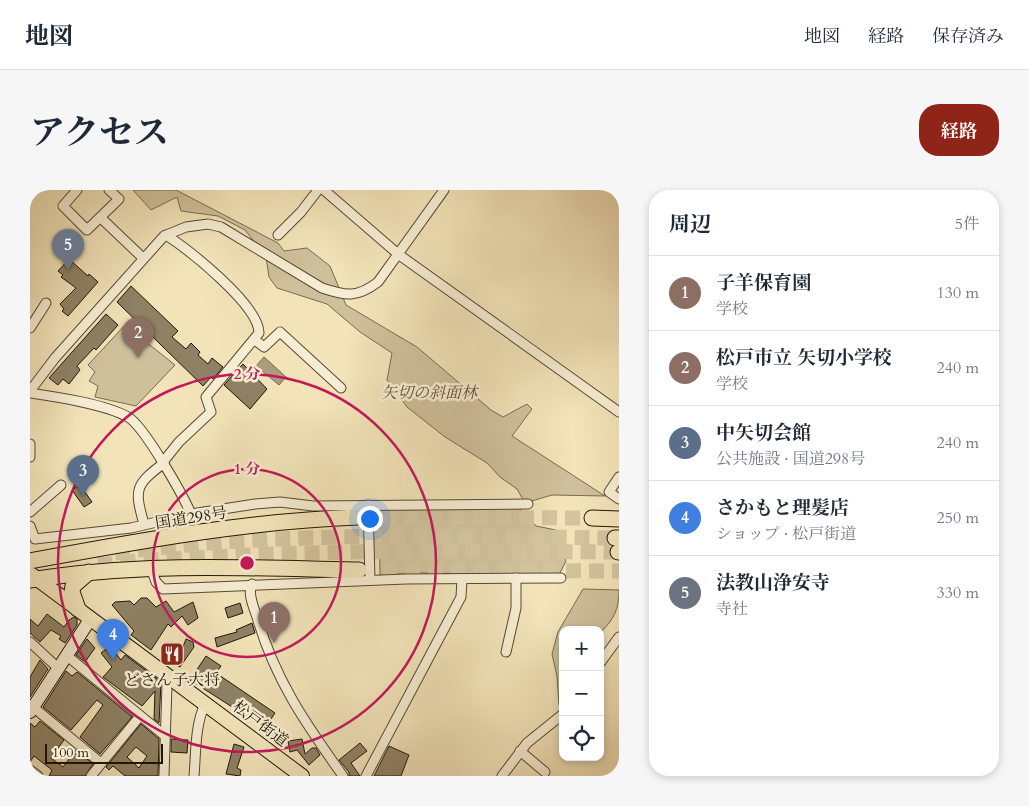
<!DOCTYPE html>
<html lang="ja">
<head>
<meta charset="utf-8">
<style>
  :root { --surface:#fff; --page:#f6f6f7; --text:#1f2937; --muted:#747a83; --line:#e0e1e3; --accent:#8f2418 }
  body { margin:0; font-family:Cardo,"Noto Serif JP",serif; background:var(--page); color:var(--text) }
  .controls { position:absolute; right:15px; bottom:15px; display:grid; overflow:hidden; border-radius:10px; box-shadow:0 2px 8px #0003 }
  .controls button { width:45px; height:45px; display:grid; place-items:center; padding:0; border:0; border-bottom:1px solid var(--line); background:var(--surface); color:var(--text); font:25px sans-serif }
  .scale { position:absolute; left:15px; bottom:12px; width:118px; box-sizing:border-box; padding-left:5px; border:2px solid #211607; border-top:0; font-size:14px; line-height:18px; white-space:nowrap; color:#211607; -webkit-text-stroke:4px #f7edd2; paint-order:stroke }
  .you { position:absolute; left:339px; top:328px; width:18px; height:18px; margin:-12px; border:4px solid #fff; border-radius:50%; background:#1a73e8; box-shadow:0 0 0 8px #1a73e833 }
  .badge { display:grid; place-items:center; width:32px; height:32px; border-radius:50%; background:var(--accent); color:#fff; font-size:16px; font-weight:700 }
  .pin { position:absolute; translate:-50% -41px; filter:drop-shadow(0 1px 2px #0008) }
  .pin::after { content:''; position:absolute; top:26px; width:18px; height:15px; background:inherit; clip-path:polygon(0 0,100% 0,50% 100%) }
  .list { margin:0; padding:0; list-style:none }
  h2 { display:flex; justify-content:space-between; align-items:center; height:65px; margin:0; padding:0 20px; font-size:21px }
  h2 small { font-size:16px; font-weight:400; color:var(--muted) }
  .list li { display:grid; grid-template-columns:32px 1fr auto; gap:15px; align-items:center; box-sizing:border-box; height:75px; padding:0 20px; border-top:1px solid var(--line) }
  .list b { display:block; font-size:19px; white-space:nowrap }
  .list p { margin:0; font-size:16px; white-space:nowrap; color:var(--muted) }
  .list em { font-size:16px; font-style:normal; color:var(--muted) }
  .icon { flex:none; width:28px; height:28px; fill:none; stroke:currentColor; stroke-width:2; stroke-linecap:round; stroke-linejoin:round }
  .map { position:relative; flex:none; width:589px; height:586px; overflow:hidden; border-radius:20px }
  header { display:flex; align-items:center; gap:30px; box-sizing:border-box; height:70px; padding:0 25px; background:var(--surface); border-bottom:1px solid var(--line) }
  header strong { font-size:24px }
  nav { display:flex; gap:28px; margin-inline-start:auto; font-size:18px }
  .intro { display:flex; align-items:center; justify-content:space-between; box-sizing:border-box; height:120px; padding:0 30px }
  h1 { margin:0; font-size:35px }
  .button { padding:12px 22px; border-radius:20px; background:var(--accent); color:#fff; font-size:18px; font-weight:700 }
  main { display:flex; gap:30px; padding:0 30px }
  aside { flex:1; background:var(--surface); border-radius:20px; box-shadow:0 2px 8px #0003 }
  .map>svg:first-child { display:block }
  .green { fill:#cec09b; stroke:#786b51 }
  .water { fill:#ab9d7c; stroke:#74674d }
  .building { fill:#8e8164; stroke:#211607; fill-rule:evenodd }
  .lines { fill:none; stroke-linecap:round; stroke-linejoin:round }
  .highway-tunnel { stroke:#d3c49e; stroke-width:15; stroke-dasharray:15 8; stroke-linecap:butt }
  .street-casing { stroke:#554934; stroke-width:11 }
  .secondary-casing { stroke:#211607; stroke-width:14 }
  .primary-casing { stroke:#211607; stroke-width:16 }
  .highway-casing { stroke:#211607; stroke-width:17 }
  .street { stroke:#f7edd2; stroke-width:9 }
  .secondary { stroke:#f7edd2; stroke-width:12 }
  .primary { stroke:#f2e3b9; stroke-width:14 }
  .highway { stroke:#f2e3b9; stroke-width:15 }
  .ring { fill:none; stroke:#c2185b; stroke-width:2.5 }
  .labels { text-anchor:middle; stroke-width:5; stroke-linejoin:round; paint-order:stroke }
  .park-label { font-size:16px; font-style:italic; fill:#5e523b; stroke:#f7edd2 }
  .street-label { font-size:16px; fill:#211607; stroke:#f7edd2 }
  .poi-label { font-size:16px; fill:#211607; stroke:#f7edd2 }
  .centre { fill:#c2185b; stroke:#f7edd2; stroke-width:2.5 }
  .ring-label { font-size:15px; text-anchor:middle; font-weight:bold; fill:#c2185b; stroke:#f7edd2; stroke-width:5; stroke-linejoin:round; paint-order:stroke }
</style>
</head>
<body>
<header>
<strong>地図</strong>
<nav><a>地図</a><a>経路</a><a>保存済み</a></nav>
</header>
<div class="intro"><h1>アクセス</h1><a class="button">経路</a></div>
<main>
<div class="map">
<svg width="589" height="586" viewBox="0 0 589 586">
  <rect width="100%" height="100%" fill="#f2e3b9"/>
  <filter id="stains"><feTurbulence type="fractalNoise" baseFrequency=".004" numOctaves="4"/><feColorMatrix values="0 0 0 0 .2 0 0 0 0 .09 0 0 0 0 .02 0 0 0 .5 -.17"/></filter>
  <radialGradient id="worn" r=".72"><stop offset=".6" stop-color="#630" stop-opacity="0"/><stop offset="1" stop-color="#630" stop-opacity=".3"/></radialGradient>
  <g class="green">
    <polygon points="103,0 146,0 248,53 254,61 277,58 300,76 316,115 387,157 461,220 473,227 497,214 502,219 482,246 575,306 522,305 495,313 487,299 470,287 457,273 415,247 377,217 357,190 362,163 330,142 297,114 247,98 239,87 236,67 215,40 188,26 151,21 147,7 121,20"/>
    <polygon points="95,135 145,175 106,216 65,207 68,196 59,191 65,182 58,175"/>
    <polygon points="349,318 489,318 506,336 526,340 536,371 529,385 389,383 350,385"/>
    <path d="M553 399 589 400C589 420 584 429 570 443V440H533V511L529 515 527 486 522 464 528 442Z"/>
  </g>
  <polygon class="water" points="234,167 256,187 249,195 226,176"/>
  <g class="building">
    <polygon points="39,69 58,86 59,84 68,92 38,126 32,121 34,119 30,114 46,98 31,87 33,85 28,81"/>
    <polygon points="101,96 148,141 142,147 156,159 161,153 170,162 168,165 178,174 182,168 193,177 183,189 181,187 173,196 87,112"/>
    <polygon points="76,124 88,135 66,160 64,158 47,176 50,180 39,194 33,189 28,195 19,188"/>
    <polygon points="213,174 237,199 220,219 194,195"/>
    <polygon points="50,295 62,312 54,317 42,300"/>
    <polygon points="111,408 117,408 126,417 136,411 144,422 163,412 168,428 158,435 152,426 141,437 138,434 121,460 101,445 104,441 82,415 85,412 100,411 104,415"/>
    <polygon points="210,413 213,423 198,428 195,418"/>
    <polygon points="17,424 34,437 39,430 44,427 47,429 47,435 35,453 29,449 31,446 21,440 10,452 0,443 0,429 8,436"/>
    <polygon points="222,433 225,443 187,457 185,448 207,442 206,440"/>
    <polygon points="57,449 65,458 55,472 46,465"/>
    <polygon points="156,449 163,452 164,457 150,477 136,468 142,457 151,462"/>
    <polygon points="80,456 91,470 95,465 131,492 129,533 124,529 125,501 112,516 73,487 82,477 71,463"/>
    <polygon points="176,466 191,476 186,483 245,523 235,538 160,490"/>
    <polygon points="10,470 18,479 0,507 0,487"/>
    <polygon points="36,481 42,486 47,482 102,527 70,564 50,547 73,515 67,510 41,540 13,517"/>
    <polygon points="10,531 34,550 21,568 33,577 46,560 63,574 55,586 19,586 22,580 4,566 0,572 0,533 5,537"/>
    <path d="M111 534 129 549 128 586H95L83 576 79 580 76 577ZM106 557 117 566 109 578 97 567Z"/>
    <polygon points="243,539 254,548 249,555 237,547"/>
    <polygon points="141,549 158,550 157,563 141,562"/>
    <polygon points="272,549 275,564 282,558 286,558 290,565 279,575 267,560 260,562 258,551"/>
    <polygon points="330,553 337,561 321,573 330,586 319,586 319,582 309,570"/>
    <polygon points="204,554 214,557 207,578 211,580 210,586 196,584"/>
    <polygon points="359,556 379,565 371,586 344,586"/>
  </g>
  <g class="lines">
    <g class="highway-tunnel">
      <polyline points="328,327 562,328"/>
      <path d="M85 363C248 341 420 346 585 348"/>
      <path d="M68 375C118 369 169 368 219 365 342 360 465 361 588 362"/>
      <polyline points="329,380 589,381"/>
    </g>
    <g class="street-casing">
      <g id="street">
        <polyline points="47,0 33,16 57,40 89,9 79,0"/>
        <polyline points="294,0 368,64 589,222"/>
        <polyline points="71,28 113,68"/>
        <polyline points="248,45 271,22 288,0"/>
        <polyline points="0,138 16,113"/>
        <polyline points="225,150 234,157 250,142 311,198"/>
        <path d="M0 201 25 168 134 46 156 37 178 34 191 37 292 98C316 106 327 108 348 92L414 0"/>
        <path d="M0 203C27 207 75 214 98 227 114 236 153 305 161 324"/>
        <polyline points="0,254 0,267"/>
        <path d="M133 272 149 252 181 222 176 207 229 143C229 115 159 60 136 45"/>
        <polyline points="589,287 579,302 589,309"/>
        <polyline points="338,315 340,390"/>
        <polyline points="0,322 31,295"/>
        <path d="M114 334C104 299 105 295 134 273"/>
        <polyline points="0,336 5,349 101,338 161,324 225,314 250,312 283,316 498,314"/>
        <polyline points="121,378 126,392 133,399 376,389 531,388"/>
        <path d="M222 394C217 403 224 418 227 427 245 490 276 534 313 586"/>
        <polyline points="0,452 28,478"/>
        <polyline points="476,462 486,418 486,388"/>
        <polyline points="36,465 134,545"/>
        <polyline points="570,473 589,447"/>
        <polyline points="3,517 71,573"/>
        <polyline points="490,561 515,582"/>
        <polyline points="0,580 8,586"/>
        <polyline points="61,586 110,526"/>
        <polyline points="134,586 137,495 141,488"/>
        <path d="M164 586C166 562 165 535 175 514"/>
        <polyline points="336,586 431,407 432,389"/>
        <polyline points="472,586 497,553 533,524"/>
      </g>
    </g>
    <g class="secondary-casing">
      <polyline id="secondary" points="0,522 61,428"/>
    </g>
    <g class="primary-casing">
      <polyline id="primary" points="2,385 272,586"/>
    </g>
    <g class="highway-casing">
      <g id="highway">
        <polyline points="562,328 589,329"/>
        <polyline points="585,348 589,348"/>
        <polyline points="588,362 589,362"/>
        <path d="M0 371C108 351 218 331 328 327"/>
        <path d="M0 390C109 372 219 378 329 380"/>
        <polyline points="48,419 42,402 43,396 59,382"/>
      </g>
    </g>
    <use href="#street" class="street"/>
    <use href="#secondary" class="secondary"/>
    <use href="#primary" class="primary"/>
    <use href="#highway" class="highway"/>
  </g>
  <g class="ring">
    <circle cx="217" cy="373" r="94"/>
    <circle cx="217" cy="373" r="189"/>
  </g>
  <defs>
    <g id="restaurant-square" transform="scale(1.25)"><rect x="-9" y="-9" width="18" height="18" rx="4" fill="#8f2418" stroke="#f7edd2"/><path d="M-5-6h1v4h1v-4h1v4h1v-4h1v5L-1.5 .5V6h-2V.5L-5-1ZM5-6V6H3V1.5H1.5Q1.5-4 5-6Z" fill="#fff"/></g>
  </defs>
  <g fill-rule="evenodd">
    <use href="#restaurant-square" x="142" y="464"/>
  </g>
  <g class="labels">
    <g class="park-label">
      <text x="399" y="208">矢切の斜面林</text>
    </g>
    <g class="street-label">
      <text transform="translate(161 327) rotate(-9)" y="6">国道298号</text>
      <text transform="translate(231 533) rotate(37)" y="6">松戸街道</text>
    </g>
    <g class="poi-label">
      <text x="142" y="495">どさん子大将</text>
    </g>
  </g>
  <circle cx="217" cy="373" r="8" class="centre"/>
  <g class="ring-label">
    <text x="217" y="189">2 分</text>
    <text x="217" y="284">1 分</text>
  </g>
  <rect width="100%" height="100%" filter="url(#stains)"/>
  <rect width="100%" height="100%" fill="url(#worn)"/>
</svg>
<div class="controls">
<button>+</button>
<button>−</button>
<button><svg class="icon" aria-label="locate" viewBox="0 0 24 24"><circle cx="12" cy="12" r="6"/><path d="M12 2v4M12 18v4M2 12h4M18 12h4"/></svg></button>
</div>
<div class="scale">100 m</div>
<div class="you"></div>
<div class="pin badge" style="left:244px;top:453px;background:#8d6e63">1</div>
<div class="pin badge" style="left:108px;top:168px;background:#8d6e63">2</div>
<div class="pin badge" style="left:53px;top:306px;background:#5c6f8a">3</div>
<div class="pin badge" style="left:83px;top:470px;background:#3f7fe0">4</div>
<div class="pin badge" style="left:38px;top:80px;background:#6b7280">5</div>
</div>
<aside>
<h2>周辺<small>5件</small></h2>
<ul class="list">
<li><span class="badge" style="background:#8d6e63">1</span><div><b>子羊保育園</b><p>学校</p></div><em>130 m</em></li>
<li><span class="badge" style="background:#8d6e63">2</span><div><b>松戸市立 矢切小学校</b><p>学校</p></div><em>240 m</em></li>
<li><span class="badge" style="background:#5c6f8a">3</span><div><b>中矢切会館</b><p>公共施設 · 国道298号</p></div><em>240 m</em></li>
<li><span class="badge" style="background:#3f7fe0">4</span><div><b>さかもと理髪店</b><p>ショップ · 松戸街道</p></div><em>250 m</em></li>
<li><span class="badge" style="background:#6b7280">5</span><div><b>法教山浄安寺</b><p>寺社</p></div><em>330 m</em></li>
</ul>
</aside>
</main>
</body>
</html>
